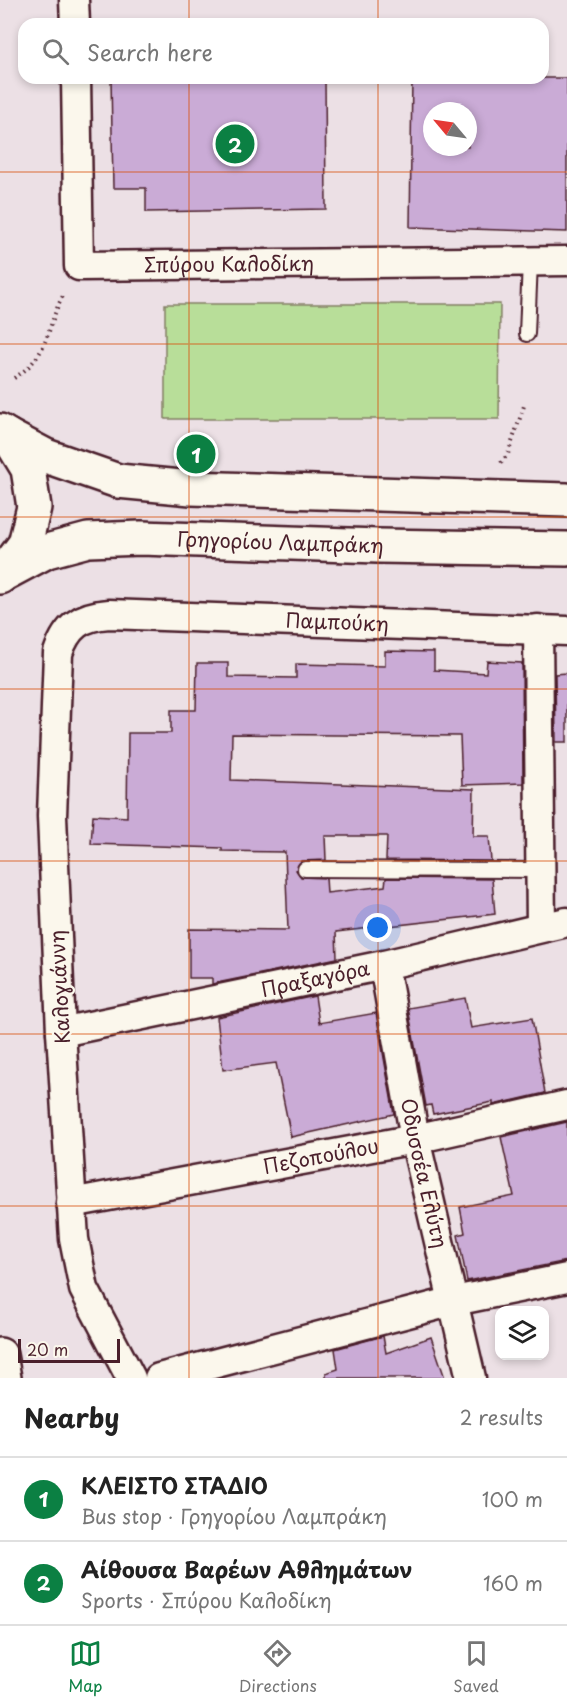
<!DOCTYPE html>
<html lang="en">
<head>
<meta charset="utf-8">
<style>
  :root { --surface:#fff; --page:#f2f2f2; --text:#222; --muted:#767676; --line:#e0e0e0; --accent:#0b8043 }
  body { margin:0; font-family:"Playpen Sans",sans-serif; background:var(--page); color:var(--text) }
  .controls { position:absolute; right:18px; bottom:18px; display:grid; overflow:hidden; border-radius:12px; box-shadow:0 3px 9px #0003 }
  .controls button { width:54px; height:54px; display:grid; place-items:center; padding:0; border:0; border-bottom:2px solid var(--line); background:var(--surface); color:var(--text); font:30px sans-serif }
  .compass { position:absolute; left:423px; top:102px; width:54px; height:54px; border-radius:50%; background:var(--surface); box-shadow:0 3px 9px #0003; rotate:299deg }
  .scale { position:absolute; left:18px; bottom:15px; width:102px; box-sizing:border-box; padding-left:6px; border:3px solid #4a1f2b; border-top:0; font-size:16px; line-height:21px; white-space:nowrap; color:#4a1f2b; -webkit-text-stroke:4px #fbf7ec; paint-order:stroke }
  .you { position:absolute; left:378px; top:928px; width:21px; height:21px; margin:-15px; border:4px solid #fff; border-radius:50%; background:#1a73e8; box-shadow:0 0 0 9px #1a73e833 }
  .badge { display:grid; place-items:center; width:39px; height:39px; border-radius:50%; background:var(--accent); color:#fff; font-size:20px; font-weight:700 }
  .pin { position:absolute; translate:-50% -50%; border:3px solid #fff; box-shadow:0 2px 6px #0006 }
  .list { margin:0; padding:0; list-style:none }
  h2 { display:flex; justify-content:space-between; align-items:center; height:78px; margin:0; padding:0 24px; font-size:26px }
  h2 small { font-size:20px; font-weight:400; color:var(--muted) }
  .list li { display:grid; grid-template-columns:39px 1fr auto; gap:18px; align-items:center; box-sizing:border-box; height:84px; padding:0 24px; border-top:2px solid var(--line) }
  .list b { display:block; font-size:22px; white-space:nowrap }
  .list p { margin:0; font-size:20px; white-space:nowrap; color:var(--muted) }
  .list em { font-size:20px; font-style:normal; color:var(--muted) }
  .icon { flex:none; width:33px; height:33px; fill:none; stroke:currentColor; stroke-width:2; stroke-linecap:round; stroke-linejoin:round }
  .map { position:relative; flex:none; width:567px; height:1378px; overflow:hidden }
  .search { position:absolute; background:var(--surface); box-shadow:0 3px 9px #0003; left:18px; right:18px; top:18px; height:66px; display:flex; align-items:center; gap:15px; box-sizing:border-box; padding:0 21px; border-radius:18px; color:var(--muted); font-size:22px }
  .sheet { height:246px; background:var(--surface) }
  nav { display:flex; justify-content:space-around; align-items:center; box-sizing:border-box; height:84px; border-top:2px solid var(--line); background:var(--surface); font-size:16px; color:var(--muted) }
  nav a { display:grid; justify-items:center; gap:3px }
  nav .on { color:var(--accent) }
  .map>svg:first-child { display:block }
  .green { fill:#b8de99; stroke:#817e62; stroke-width:1.5 }
  .building { fill:#caabd6; stroke:#4a1f2b; stroke-width:1.5; fill-rule:evenodd }
  .lines { fill:none; stroke-linecap:round; stroke-linejoin:round }
  .service-casing { stroke:#4a1f2b; stroke-width:18 }
  .minor-casing { stroke:#4a1f2b; stroke-width:33 }
  .primary-casing { stroke:#4a1f2b; stroke-width:38 }
  .trunk-casing { stroke:#4a1f2b; stroke-width:38 }
  .path { stroke:#4a1f2b; stroke-width:4; stroke-dasharray:1.5 4.5; stroke-linecap:butt }
  .service { stroke:#fbf7ec; stroke-width:14 }
  .minor { stroke:#fbf7ec; stroke-width:28 }
  .primary { stroke:#fbf7ec; stroke-width:33 }
  .trunk { stroke:#fbf7ec; stroke-width:33 }
  .grid { fill:none; stroke:#d8530f; stroke-width:1.5; stroke-opacity:0.55 }
  .labels { text-anchor:middle; stroke-width:4.5; stroke-linejoin:round; paint-order:stroke }
  .street-label { font-size:20px; fill:#4a1f2b; stroke:#fbf7ec }
</style>
</head>
<body>
<div class="map">
<svg width="567" height="1378" viewBox="0 0 567 1378">
  <rect width="100%" height="100%" fill="#ece0e5"/>
  <filter id="ink" filterUnits="userSpaceOnUse"><feTurbulence type="fractalNoise" baseFrequency=".0167" numOctaves="2"/><feDisplacementMap in="SourceGraphic" scale="12" xChannelSelector="R" yChannelSelector="G"/><feConvolveMatrix kernelMatrix="1 2 1 2 8 2 1 2 1" color-interpolation-filters="sRGB"/></filter>
  <g filter="url(#ink)">
    <polygon class="green" points="165,304 500,304 499,419 165,419"/>
    <g class="building">
      <polygon points="111,78 325,78 326,209 146,212 146,188 113,188"/>
      <path d="M412 78H567V232L410 227ZM432 111H468V147H432Z"/>
      <polygon points="385,651 434,652 434,670 486,673 487,661 522,663 523,783 462,785 460,736 232,734 231,780 474,789 473,836 489,836 491,861 386,860 387,836 325,836 326,860 301,861 296,870 301,877 326,878 327,893 385,886 386,878 492,879 495,914 336,932 337,958 212,984 212,978 189,978 189,929 288,930 285,852 222,851 222,848 91,844 93,815 127,817 128,733 171,733 171,710 196,710 197,663 228,663 228,677 296,678 296,664 385,666"/>
      <polygon points="567,673 567,742 556,742 555,674"/>
      <polygon points="315,996 319,1023 376,1013 394,1114 291,1137 276,1063 223,1070 217,1017"/>
      <polygon points="465,998 471,1028 532,1018 545,1093 493,1105 493,1102 433,1114 431,1105 426,1106 408,1008"/>
      <polygon points="567,1122 567,1261 467,1281 458,1235 465,1233 460,1207 514,1196 501,1137"/>
      <polygon points="383,1336 386,1353 431,1337 445,1378 326,1378 326,1373 338,1369 335,1349"/>
    </g>
    <g class="lines">
      <g class="service-casing">
        <g id="service">
          <polyline points="527,334 530,261"/>
          <polyline points="305,869 540,870"/>
        </g>
      </g>
      <g class="minor-casing">
        <g id="minor">
          <polyline points="74,0 75,24"/>
          <path id="s1" d="M76 78 79 266 567 261"/>
          <polyline points="538,629 541,927"/>
          <path id="s2" d="M384 965 415 1139 471 1378"/>
          <path id="s3" d="M61 1032 384 965 567 922"/>
          <path id="s4" d="M71 1203 415 1139 567 1105"/>
          <path id="s5" d="M131 1378 84 1289 74 1239 61 1032 52 816 58 653C67 626 81 616 109 614L567 631"/>
          <polyline points="159,1378 454,1301 567,1278"/>
        </g>
      </g>
      <g class="primary-casing">
        <g id="primary">
          <polyline points="8,436 46,456 118,481 191,488 567,500"/>
          <path id="s6" d="M2 575 47 551 88 540 141 538 378 546 567 549"/>
        </g>
      </g>
      <g class="trunk-casing">
        <g id="trunk">
          <polyline points="0,431 8,436 28,469 34,507 25,544 0,577"/>
          <polyline points="0,1355 4,1378"/>
        </g>
      </g>
      <g class="path">
        <path d="M14 378C52 354 45 327 64 294"/>
        <polyline points="501,463 508,454 524,406"/>
      </g>
      <use href="#service" class="service"/>
      <use href="#minor" class="minor"/>
      <use href="#primary" class="primary"/>
      <use href="#trunk" class="trunk"/>
    </g>
  </g>
  <path class="grid" d="M189 0V24M378 0V24M189 78V1378M378 78V1378M0 172H567M0 344H567M0 517H567M0 689H567M0 861H567M0 1034H567M0 1206H567"/>
  <g class="labels">
    <g class="street-label">
      <text dy="7" stroke="none"><textPath href="#s1" startOffset="338">Σπύρου Καλοδίκη</textPath></text>
      <text dy="7" stroke="none"><textPath href="#s6" startOffset="286">Γρηγορίου Λαμπράκη</textPath></text>
      <text dy="7" stroke="none"><textPath href="#s5" startOffset="1036">Παμπούκη</textPath></text>
      <text dy="7" stroke="none"><textPath href="#s3" startOffset="260">Πραξαγόρα</textPath></text>
      <text transform="translate(60 987) rotate(-93)" y="7">Καλογιάννη</text>
      <text dy="7" stroke="none"><textPath href="#s4" startOffset="254">Πεζοπούλου</textPath></text>
      <text dy="7" stroke="none"><textPath href="#s2" startOffset="212">Οδυσσέα Ελύτη</textPath></text>
    </g>
  </g>
</svg>
<div class="controls">
<button><svg class="icon" aria-label="layers" viewBox="0 0 24 24"><path d="M12 4l9 5-9 5-9-5zM3 14l9 5 9-5"/></svg></button>
</div>
<svg class="compass" viewBox="-18 -18 36 36"><path d="M0-13l5 13h-10z" fill="#e53935"/><path d="M0 13l5-13h-10z" fill="#767676"/></svg>
<div class="scale">20 m</div>
<div class="you"></div>
<div class="pin badge" style="left:196px;top:454px">1</div>
<div class="pin badge" style="left:235px;top:144px">2</div>
<div class="search"><svg class="icon" aria-label="search" viewBox="0 0 24 24"><circle cx="10" cy="10" r="6"/><path d="M15 15l6 6"/></svg>Search here</div>
</div>
<section class="sheet">
<h2>Nearby<small>2 results</small></h2>
<ul class="list">
<li><span class="badge">1</span><div><b>ΚΛΕΙΣΤΟ ΣΤΑΔΙΟ</b><p>Bus stop · Γρηγορίου Λαμπράκη</p></div><em>100 m</em></li>
<li><span class="badge">2</span><div><b>Αίθουσα Βαρέων Αθλημάτων</b><p>Sports · Σπύρου Καλοδίκη</p></div><em>160 m</em></li>
</ul>
</section>
<nav>
<a class="on"><svg class="icon" aria-label="map" viewBox="0 0 24 24"><path d="M3 6l6-2 6 2 6-2v14l-6 2-6-2-6 2zM9 4v14M15 6v14"/></svg>Map</a>
<a><svg class="icon" aria-label="directions" viewBox="0 0 24 24"><path d="M12 3l9 9-9 9-9-9zM9 14v-3h6M13 9l2 2-2 2"/></svg>Directions</a>
<a><svg class="icon" aria-label="saved" viewBox="0 0 24 24"><path d="M7 4h10v16l-5-4-5 4z"/></svg>Saved</a>
</nav>
</body>
</html>
